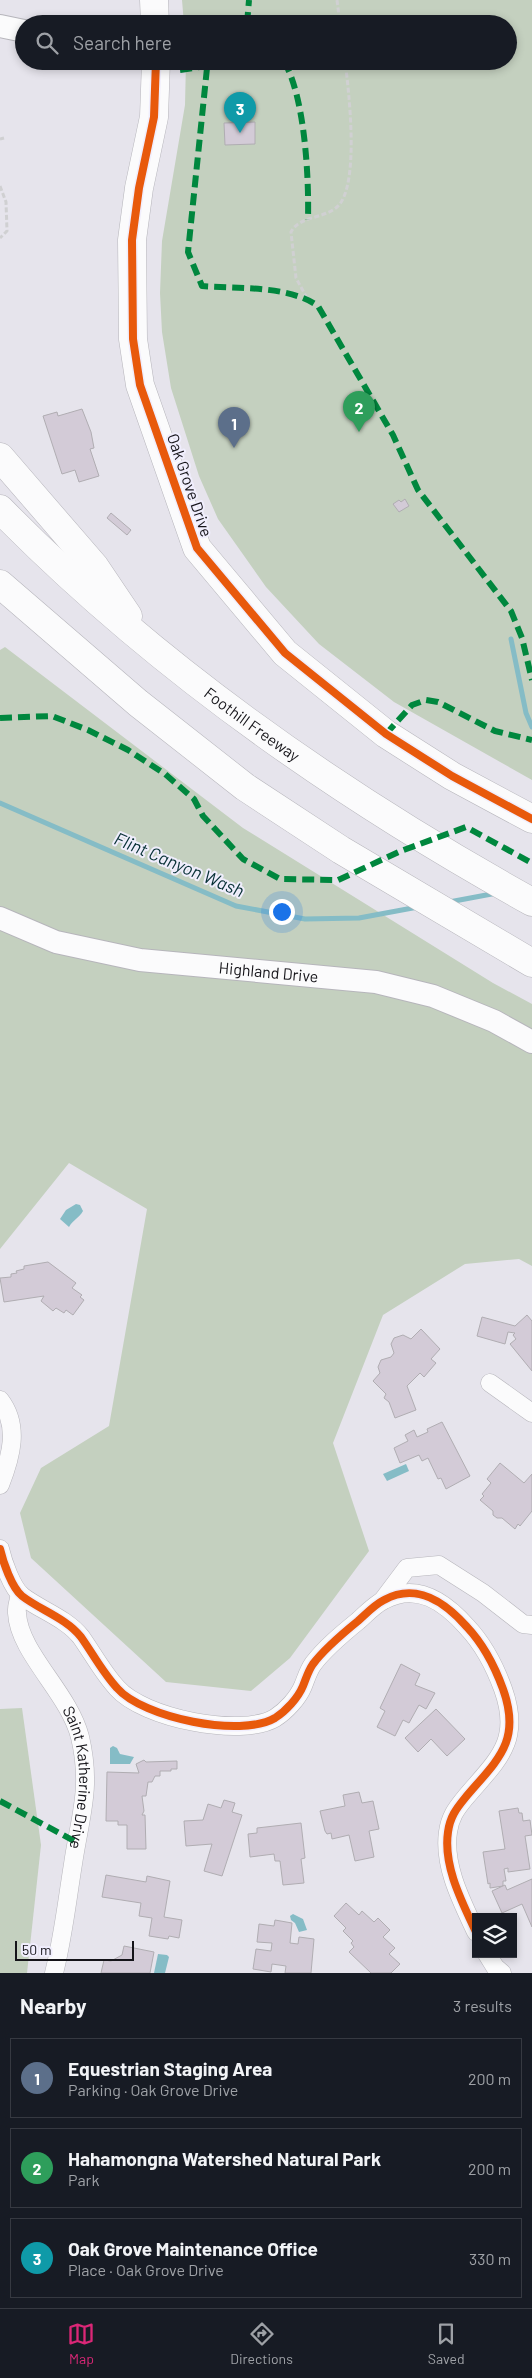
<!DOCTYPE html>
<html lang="en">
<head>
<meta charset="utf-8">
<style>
  :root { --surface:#171b24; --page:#242831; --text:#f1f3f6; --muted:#9ea1a6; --line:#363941; --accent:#db2777 }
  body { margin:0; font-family:Barlow,sans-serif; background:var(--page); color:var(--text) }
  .controls { position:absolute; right:15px; bottom:15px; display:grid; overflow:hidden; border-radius:0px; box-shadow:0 2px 8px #0003 }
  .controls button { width:45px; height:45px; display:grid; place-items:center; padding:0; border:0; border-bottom:1px solid var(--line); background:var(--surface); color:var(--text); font:25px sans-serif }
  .scale { position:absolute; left:15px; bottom:12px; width:119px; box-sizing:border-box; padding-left:5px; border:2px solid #151419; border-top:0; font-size:14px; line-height:18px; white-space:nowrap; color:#151419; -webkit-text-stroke:4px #f0eefd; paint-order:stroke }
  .you { position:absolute; left:281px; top:911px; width:18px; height:18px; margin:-12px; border:4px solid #fff; border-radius:50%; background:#1a73e8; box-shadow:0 0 0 8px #1a73e833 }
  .badge { display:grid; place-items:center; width:32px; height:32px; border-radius:50%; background:var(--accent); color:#fff; font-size:16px; font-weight:700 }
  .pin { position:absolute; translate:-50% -41px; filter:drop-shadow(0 1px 2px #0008) }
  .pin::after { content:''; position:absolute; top:26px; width:18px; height:15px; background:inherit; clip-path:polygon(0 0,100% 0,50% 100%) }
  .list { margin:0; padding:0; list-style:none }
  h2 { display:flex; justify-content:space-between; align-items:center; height:65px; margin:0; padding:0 20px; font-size:21px }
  h2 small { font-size:16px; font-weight:400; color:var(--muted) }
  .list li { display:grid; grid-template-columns:32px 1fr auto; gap:15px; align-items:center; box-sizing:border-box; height:80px; margin:0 10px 10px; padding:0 10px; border:1px solid var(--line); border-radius:0px }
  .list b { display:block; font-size:19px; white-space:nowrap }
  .list p { margin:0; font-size:16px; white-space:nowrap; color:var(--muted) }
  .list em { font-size:16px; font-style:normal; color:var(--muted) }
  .icon { flex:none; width:28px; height:28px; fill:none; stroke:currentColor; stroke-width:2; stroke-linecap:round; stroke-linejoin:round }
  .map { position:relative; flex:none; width:532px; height:1973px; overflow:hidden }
  .search { position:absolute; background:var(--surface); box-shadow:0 2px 8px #0003; left:15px; right:15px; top:15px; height:55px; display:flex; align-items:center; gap:12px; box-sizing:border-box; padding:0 18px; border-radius:28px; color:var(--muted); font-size:19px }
  .sheet { height:335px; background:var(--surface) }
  nav { display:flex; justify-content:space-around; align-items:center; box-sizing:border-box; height:70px; border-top:1px solid var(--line); background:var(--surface); font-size:14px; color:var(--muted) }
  nav a { display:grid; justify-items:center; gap:2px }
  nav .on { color:var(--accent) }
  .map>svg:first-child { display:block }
  .green { fill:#c4d0bf }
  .water { fill:#85bcc6 }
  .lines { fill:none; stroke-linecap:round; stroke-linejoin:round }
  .stream { stroke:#85bcc6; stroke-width:5 }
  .building { fill:#d3cbd7; stroke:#b0adb2 }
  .minor-casing { stroke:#b6b5bb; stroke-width:19 }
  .tertiary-casing { stroke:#b6b5bb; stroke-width:24 }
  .primary-casing { stroke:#b6b5bb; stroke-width:29 }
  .motorway-casing { stroke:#b6b5bb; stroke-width:29 }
  .path { stroke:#d0d0d2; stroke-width:3; stroke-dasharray:5 2.5; stroke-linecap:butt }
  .minor { stroke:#fbfbfc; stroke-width:18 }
  .tertiary { stroke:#fbfbfc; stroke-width:22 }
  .primary { stroke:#fbfbfc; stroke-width:28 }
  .motorway { stroke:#fbfbfc; stroke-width:28 }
  .quiet { stroke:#00873e; stroke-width:6; stroke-dasharray:12 6; stroke-linecap:butt }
  .cycleway-casing { stroke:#f0eefd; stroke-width:11 }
  .cycleway { stroke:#e8590c; stroke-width:8 }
  .labels { text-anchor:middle; stroke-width:4; stroke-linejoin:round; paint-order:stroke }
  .street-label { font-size:16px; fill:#151419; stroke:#f0eefd }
  .water-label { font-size:18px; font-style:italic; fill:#083136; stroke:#f0eefd }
</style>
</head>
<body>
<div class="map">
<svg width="532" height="1973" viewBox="0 0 532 1973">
  <rect width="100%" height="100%" fill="#e6e4ec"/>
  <g class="green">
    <polygon points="182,0 532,0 532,780 394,702 319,644 266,587 218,519 199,476 171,388 162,332 160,293 162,241 185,105 186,61 508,61 508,24 184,24"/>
    <polygon points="5,647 243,828 493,983 532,1004 532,1266 519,1259 465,1264 383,1315 333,1443 369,1551 290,1658 251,1691 166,1682 31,1558 20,1513 41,1468 109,1426 147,1209 69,1163 0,1249 0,650"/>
    <polygon points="22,1708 41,1845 27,1973 0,1973 0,1709"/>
  </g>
  <g class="water">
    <path d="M76 1204 80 1205 83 1211C79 1218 73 1220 69 1227L60 1219 66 1210Z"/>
    <polygon points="406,1464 409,1471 387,1481 383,1474"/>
    <polygon points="113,1746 117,1748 120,1754 134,1757 130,1764 110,1764 110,1748"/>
    <polygon points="293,1914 303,1919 307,1930 299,1932 295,1923 291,1920 290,1916"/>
    <polygon points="158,1954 167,1955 169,1957 165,1973 154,1973"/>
  </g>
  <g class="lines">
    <g class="stream">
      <polyline points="511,639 526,713 532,727"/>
      <polyline points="0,803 236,906 305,919 359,918 418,907"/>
      <polyline points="449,902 497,893"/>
    </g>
  </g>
  <g class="building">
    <polygon points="255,122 255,144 225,145 224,123"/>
    <polygon points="82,409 91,432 94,448 90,449 99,476 79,482 75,470 62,474 43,416 57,412 58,416"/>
    <polygon points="405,499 409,506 399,512 393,504 399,500 401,502"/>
    <polygon points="111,513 131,530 127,535 107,518"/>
    <polygon points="48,1262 76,1283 72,1288 82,1295 80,1297 84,1300 73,1315 66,1310 64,1313 56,1308 53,1311 41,1301 44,1296 4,1302 0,1278 11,1277 11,1274 17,1273 16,1271 24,1269 24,1266"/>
    <polygon points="527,1315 532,1321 532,1371 510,1344 516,1339 513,1335 515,1333 508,1332 505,1344 477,1336 482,1317 515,1326"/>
    <polygon points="421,1329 440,1349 431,1359 436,1363 424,1377 420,1373 407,1386 416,1410 395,1418 389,1402 384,1398 386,1394 373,1381 380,1373 378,1367 381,1360 391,1357 394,1353 391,1344 394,1338 403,1335 411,1339"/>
    <polygon points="442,1422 470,1476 446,1489 441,1478 438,1479 428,1458 422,1461 419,1455 400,1463 394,1448 408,1441 405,1435 414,1430 417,1437 428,1432 427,1429"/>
    <polygon points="500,1463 524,1483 532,1474 532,1511 520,1526 518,1524 515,1529 502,1518 497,1518 493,1515 493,1511 480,1500 484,1496 482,1494 491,1483 487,1479"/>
    <polygon points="401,1664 420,1674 415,1685 435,1693 426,1709 419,1705 409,1723 403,1720 395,1736 377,1727 385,1711 380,1708"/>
    <polygon points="436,1709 465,1739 447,1756 431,1739 418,1752 405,1738"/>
    <polygon points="144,1760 146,1762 177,1761 177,1769 171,1769 171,1771 160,1771 160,1776 155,1776 152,1782 148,1782 146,1796 142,1796 144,1811 142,1815 145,1815 146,1849 127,1849 127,1825 118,1825 118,1821 106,1821 107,1772 139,1773 136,1764"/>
    <polygon points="359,1792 362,1803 373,1801 379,1829 369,1831 374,1857 355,1861 349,1835 332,1839 331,1833 327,1834 325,1831 320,1811 345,1806 343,1795"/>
    <polygon points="224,1800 235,1803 232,1812 242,1815 222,1876 204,1871 212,1844 186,1846 184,1821 203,1820 208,1804 221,1808"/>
    <polygon points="518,1808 519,1813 522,1813 523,1821 530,1820 532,1835 525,1836 530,1869 508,1872 508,1868 504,1869 506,1881 503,1881 503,1886 490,1888 490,1883 488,1884 483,1852 505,1849 499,1811"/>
    <polygon points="301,1823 305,1858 301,1859 304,1883 283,1885 280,1861 275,1861 274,1854 250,1857 248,1834 257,1833 257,1828"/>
    <polygon points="106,1875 146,1882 147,1876 170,1881 164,1917 182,1920 179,1938 169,1936 168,1939 149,1936 152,1918 139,1916 141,1903 102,1897"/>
    <polygon points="532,1879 532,1927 522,1904 502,1913 492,1891 505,1885 507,1890"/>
    <polygon points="346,1903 359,1915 362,1911 374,1922 378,1918 390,1930 383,1937 395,1948 389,1954 400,1964 391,1973 371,1973 349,1952 354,1947 351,1943 353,1941 343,1931 346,1928 334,1916"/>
    <polygon points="275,1920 292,1923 290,1943 298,1944 299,1937 314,1939 311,1973 285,1973 286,1966 272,1964 271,1972 253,1969 256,1949 271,1951 272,1943 257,1942 259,1924 274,1926"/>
    <polygon points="124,1946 154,1952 150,1973 101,1973 104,1960 111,1961 122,1955"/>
  </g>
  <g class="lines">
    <g class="minor-casing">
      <g id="minor">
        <polyline points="490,1383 532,1413"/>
        <path d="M0 1400C20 1426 11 1457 0 1485"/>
        <path d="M0 1549C3 1562 12 1588 22 1596 40 1610 66 1618 81 1637 93 1654 103 1673 117 1688 143 1718 241 1738 275 1718 286 1711 298 1698 303 1686 306 1679 308 1671 313 1664 325 1648 342 1634 358 1621 366 1614 374 1605 384 1600 417 1582 445 1602 467 1627 483 1644 495 1667 503 1689 522 1742 497 1760 465 1798 456 1809 450 1817 448 1832 443 1866 462 1902 476 1932"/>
        <path id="s1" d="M20 1594C19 1600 16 1607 17 1613 19 1653 69 1693 80 1737 92 1788 80 1816 73 1864 67 1901 63 1938 54 1973"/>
        <polyline points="383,1600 407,1568 439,1565 483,1593 523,1624 532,1625"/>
        <polyline points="487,1954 495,1967 502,1973"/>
      </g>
    </g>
    <g class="tertiary-casing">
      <g id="tertiary">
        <polyline points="0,26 24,31"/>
        <path id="s2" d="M0 918 56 942 140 960 376 982 433 996 494 1021 532 1042"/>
      </g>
    </g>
    <g class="primary-casing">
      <g id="primary">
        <polyline points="154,0 155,24"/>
        <polyline points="156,61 154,117 139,188 132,240 133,339 140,385 197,548 285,653 386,734 452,776 532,819"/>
      </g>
    </g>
    <g class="motorway-casing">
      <g id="motorway">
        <polyline points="0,457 95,567 128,616"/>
        <path id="s3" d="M0 509C155 667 339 795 532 902"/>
        <polyline points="0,584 138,703 245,787 341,850 532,963"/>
      </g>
    </g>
    <g class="path">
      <polyline points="337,0 340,24"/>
      <polyline points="0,139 4,138"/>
      <polyline points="0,186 6,202 7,231 0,238"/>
      <path d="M307 298 296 278 291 232C299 216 323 219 337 207 360 187 349 92 345 61"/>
    </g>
    <use href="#minor" class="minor"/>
    <use href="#tertiary" class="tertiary"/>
    <use href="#primary" class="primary"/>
    <use href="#motorway" class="motorway"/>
    <g class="quiet">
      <polyline points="247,24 249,0"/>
      <path d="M284 61C305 98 309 177 308 220"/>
      <path d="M207 68 188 252 202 286C238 289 288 285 318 306L393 435 418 490 511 611 522 638 532 680"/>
      <polyline points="180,70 239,61"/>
      <polyline points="0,718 52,716 88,730 128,750 165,774 194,799 203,816 243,859 280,879 338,880 401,851 466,827 532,863"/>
      <polyline points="386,734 412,705 426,700 438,702 495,731 532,740"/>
      <polyline points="0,1801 76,1842"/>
    </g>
    <g class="cycleway-casing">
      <g id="cycleway">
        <polyline points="156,61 154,117 139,188 132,240 133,339 140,385 197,548 285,653 386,734 452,776 532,819"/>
        <path d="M0 1549C3 1562 12 1588 22 1596 40 1610 66 1618 81 1637 93 1654 103 1673 117 1688 143 1718 241 1738 275 1718 286 1711 298 1698 303 1686 306 1679 308 1671 313 1664 325 1648 342 1634 358 1621 366 1614 374 1605 384 1600 417 1582 445 1602 467 1627 483 1644 495 1667 503 1689 522 1742 497 1760 465 1798 456 1809 450 1817 448 1832 443 1866 462 1902 476 1932"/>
      </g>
    </g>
    <use href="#cycleway" class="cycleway"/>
  </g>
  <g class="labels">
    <g class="street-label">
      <text transform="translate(190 485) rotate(71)" y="6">Oak Grove Drive</text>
      <text dy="6" stroke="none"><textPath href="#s3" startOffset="332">Foothill Freeway</textPath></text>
      <text dy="6" stroke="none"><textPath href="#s2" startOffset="276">Highland Drive</textPath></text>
      <text dy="6" stroke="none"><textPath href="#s1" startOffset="200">Saint Katherine Drive</textPath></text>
    </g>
    <g class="water-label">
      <text transform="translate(179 865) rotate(23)" y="6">Flint Canyon Wash</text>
    </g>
  </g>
</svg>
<div class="controls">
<button><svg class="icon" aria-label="layers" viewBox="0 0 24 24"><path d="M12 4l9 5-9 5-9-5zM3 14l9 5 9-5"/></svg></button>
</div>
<div class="scale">50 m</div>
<div class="you"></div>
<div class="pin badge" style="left:234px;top:448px;background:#5c6f8a">1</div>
<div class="pin badge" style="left:359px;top:432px;background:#2e9e5b">2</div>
<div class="pin badge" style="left:240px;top:133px;background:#0f9aa8">3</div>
<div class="search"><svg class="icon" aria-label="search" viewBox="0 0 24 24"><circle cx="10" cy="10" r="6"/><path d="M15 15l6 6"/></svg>Search here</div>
</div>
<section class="sheet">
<h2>Nearby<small>3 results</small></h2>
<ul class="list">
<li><span class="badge" style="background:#5c6f8a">1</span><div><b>Equestrian Staging Area</b><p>Parking · Oak Grove Drive</p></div><em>200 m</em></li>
<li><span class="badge" style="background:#2e9e5b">2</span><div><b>Hahamongna Watershed Natural Park</b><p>Park</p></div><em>200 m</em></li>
<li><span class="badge" style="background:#0f9aa8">3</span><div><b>Oak Grove Maintenance Office</b><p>Place · Oak Grove Drive</p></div><em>330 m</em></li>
</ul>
</section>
<nav>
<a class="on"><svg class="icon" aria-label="map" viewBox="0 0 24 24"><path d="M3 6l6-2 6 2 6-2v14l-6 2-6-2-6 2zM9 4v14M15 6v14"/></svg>Map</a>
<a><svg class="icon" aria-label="directions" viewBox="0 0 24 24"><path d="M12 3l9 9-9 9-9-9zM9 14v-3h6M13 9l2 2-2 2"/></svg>Directions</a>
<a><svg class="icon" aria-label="saved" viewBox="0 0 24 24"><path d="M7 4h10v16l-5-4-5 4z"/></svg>Saved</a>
</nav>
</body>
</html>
